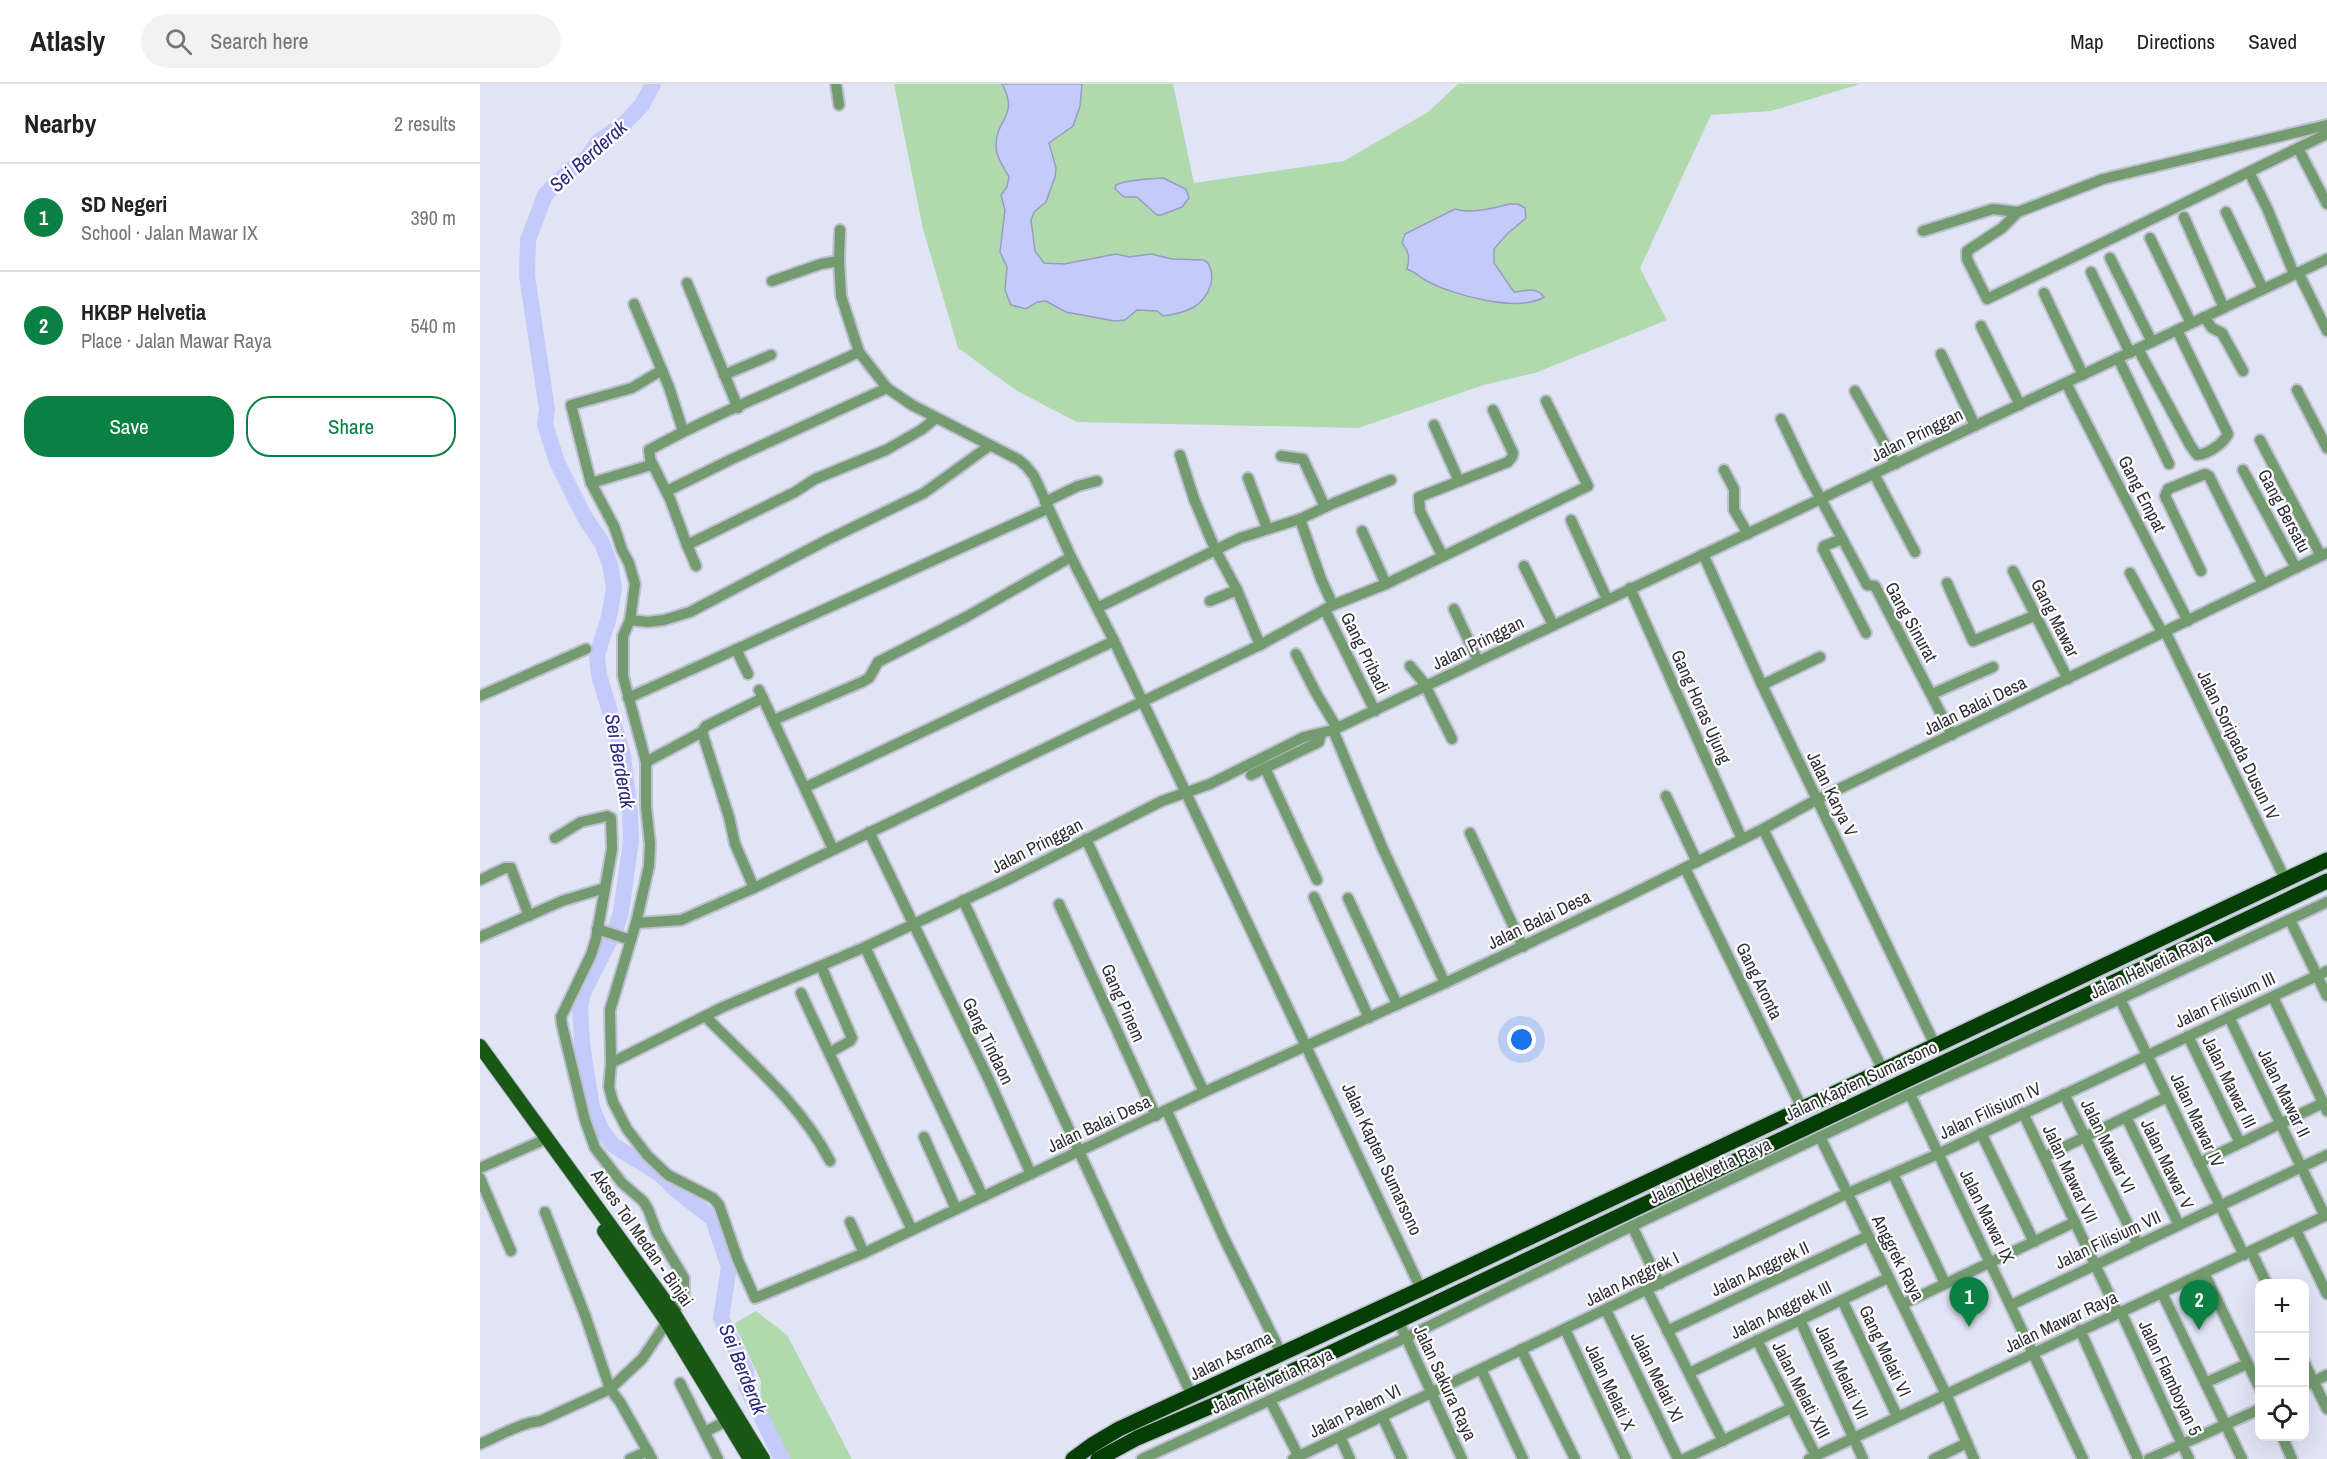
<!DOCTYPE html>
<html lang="en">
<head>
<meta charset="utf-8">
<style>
  :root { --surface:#fff; --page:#f2f2f2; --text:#222; --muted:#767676; --line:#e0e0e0; --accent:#0b8043 }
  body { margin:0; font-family:"Archivo Narrow",sans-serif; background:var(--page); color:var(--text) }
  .controls { position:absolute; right:18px; bottom:18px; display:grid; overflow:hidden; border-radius:12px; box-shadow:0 6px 24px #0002 }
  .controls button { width:54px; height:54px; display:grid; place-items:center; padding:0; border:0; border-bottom:2px solid var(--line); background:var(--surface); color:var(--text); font:30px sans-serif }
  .you { position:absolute; left:1042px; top:956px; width:21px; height:21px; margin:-15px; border:4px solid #fff; border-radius:50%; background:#1a73e8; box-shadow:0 0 0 9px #1a73e833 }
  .badge { display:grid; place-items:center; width:39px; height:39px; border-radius:50%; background:var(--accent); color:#fff; font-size:20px; font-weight:700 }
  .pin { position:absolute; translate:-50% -50px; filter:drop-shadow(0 2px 3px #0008) }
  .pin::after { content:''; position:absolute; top:32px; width:21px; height:18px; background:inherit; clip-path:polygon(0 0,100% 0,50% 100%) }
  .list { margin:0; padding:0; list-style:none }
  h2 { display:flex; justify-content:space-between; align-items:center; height:78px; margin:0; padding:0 24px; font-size:26px }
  h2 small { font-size:20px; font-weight:400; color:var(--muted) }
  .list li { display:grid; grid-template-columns:39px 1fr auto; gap:18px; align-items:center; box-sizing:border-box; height:108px; padding:0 24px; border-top:2px solid var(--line) }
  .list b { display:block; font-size:22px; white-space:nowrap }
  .list p { margin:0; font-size:20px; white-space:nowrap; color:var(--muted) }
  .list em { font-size:20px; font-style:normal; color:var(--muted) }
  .actions { display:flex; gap:12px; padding:18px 24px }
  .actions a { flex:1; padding:14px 0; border:2px solid var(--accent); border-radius:24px; text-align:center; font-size:21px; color:var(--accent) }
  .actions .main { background:var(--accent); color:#fff }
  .icon { flex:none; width:33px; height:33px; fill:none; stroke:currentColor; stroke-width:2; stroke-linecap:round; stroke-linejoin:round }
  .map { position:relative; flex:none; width:1847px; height:1375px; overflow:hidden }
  header { display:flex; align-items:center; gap:36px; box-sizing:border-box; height:84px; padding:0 30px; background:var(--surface); border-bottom:2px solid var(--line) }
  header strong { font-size:28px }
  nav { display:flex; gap:33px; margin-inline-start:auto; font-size:21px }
  .search { width:420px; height:54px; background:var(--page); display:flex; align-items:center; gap:15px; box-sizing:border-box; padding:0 21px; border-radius:33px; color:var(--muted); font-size:22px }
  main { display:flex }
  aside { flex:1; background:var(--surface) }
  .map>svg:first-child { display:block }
  .green { fill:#b1d9ae }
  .water { fill:#c4cbfa; stroke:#979cc0; stroke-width:1.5 }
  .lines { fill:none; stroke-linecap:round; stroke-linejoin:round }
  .river { stroke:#c4cbfa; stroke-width:16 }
  .minor-casing { stroke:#bdc0cf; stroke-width:14 }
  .major-casing { stroke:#bdc0cf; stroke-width:16 }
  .highway-casing { stroke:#bdc0cf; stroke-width:18 }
  .minor { stroke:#749b70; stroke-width:10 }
  .major { stroke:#1a5818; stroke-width:14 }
  .highway { stroke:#043e04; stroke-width:15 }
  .labels { text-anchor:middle; stroke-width:4.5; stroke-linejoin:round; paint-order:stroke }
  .street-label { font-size:18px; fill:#2f3037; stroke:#fff }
  .water-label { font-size:20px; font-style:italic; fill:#2c277d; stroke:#fff }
</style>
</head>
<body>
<header>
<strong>Atlasly</strong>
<div class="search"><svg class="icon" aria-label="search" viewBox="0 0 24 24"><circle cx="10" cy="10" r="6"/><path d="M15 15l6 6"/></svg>Search here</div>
<nav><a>Map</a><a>Directions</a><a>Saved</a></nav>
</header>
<main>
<aside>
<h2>Nearby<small>2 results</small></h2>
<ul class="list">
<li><span class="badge">1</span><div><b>SD Negeri</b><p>School · Jalan Mawar IX</p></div><em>390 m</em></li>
<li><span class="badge">2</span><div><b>HKBP Helvetia</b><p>Place · Jalan Mawar Raya</p></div><em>540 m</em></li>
</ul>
<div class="actions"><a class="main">Save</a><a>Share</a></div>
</aside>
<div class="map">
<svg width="1847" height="1375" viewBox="0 0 1847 1375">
  <rect width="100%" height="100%" fill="#e1e4f5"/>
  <g class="green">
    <polygon points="414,0 693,0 714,99 864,77 948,28 978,0 1380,0 1291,27 1231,31 1160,184 1187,236 1055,289 1004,301 878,344 597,338 537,307 478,264 443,145"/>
    <polygon points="276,1227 307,1251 372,1375 309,1375 280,1316 281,1297 254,1240"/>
  </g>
  <g class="water">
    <path d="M522 0H602L600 22 593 42 569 59 576 84 575 93 566 118 554 128 551 136 555 167 564 179 584 180 636 170 649 173 671 170 692 175 723 176 727 178C732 185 733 191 731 200 724 223 706 229 683 232L677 227 657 226 645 236 634 237 586 228 566 217 557 218 546 225 531 221 525 206 527 183 520 168 525 126 521 111 527 103 529 93C524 84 516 73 516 63 515 34 540 33 522 0Z"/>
    <path d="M683 94 706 105 709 114 702 123 681 131H677L657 113H644L635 105 636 101C648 95 669 95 683 94Z"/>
    <path d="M1029 120H1038L1045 124 1046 134 1027 150 1014 165V179L1034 208C1046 207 1056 202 1064 213 1039 229 972 211 947 197 940 193 935 188 927 185 930 174 929 168 922 159L925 150 975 125C989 130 1015 124 1029 120Z"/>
  </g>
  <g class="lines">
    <polyline class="river" points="173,0 162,21 146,38 118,58 108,73 90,86 65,111 48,156 47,192 67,325 65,340 77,378 104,432 122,459 130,480 134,504 129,533 117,571 119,591 143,671 150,729 151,757 141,828 136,844 103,909 100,923 102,960 112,1024 121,1045 133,1061 181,1091 196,1106 233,1135 249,1183 241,1234 266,1287 266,1302 302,1375"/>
    <g class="minor-casing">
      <g id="minor">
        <polyline points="356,0 359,21"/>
        <polyline points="1821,70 1847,120"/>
        <polyline points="1772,94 1787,124 1814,190"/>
        <polyline points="1538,128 1522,144 1487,167 1487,175 1507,215 1847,50"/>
        <polyline points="1746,128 1783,205"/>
        <polyline points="1704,133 1744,224"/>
        <polyline points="1443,147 1513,125 1538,128 1623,95 1847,41"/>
        <polyline points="1670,154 1711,239"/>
        <polyline points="1630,174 1672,258"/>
        <polyline points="359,177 360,146"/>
        <polyline points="1611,188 1650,269"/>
        <polyline points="1818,188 1847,247"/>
        <polyline points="292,197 341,180 359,177 361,212 379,268 407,304 432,321 539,376 546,382 554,392 591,473 634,557 941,1205"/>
        <polyline points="207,199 258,324"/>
        <polyline points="1564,209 1603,291"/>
        <polyline points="154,220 189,303 203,347"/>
        <polyline points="1724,233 1732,244 1742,249 1763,287"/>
        <polyline points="1501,242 1540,321"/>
        <path d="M1658 265 1710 361 1717 371C1728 370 1743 360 1748 350L1697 246"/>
        <polyline points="1461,270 1495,342"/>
        <polyline points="1638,274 1689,380"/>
        <polyline points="182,286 152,304 91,321 111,399 134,442 142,466 149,479 155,500 150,536 143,552 143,592 166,678 166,722 170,760 169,782 156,839 130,926 131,979 129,1003 133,1018 147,1045 167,1071 188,1091 233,1114 239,1121 258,1176 275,1214 384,1169 724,1008 965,899 1140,816 1283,745 1336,716 1847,469"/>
        <polyline points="244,291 291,271"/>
        <polyline points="1586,299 1708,537"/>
        <polyline points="1817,306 1847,364"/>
        <polyline points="1375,307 1416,380"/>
        <polyline points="1301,335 1327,389 1387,501 1395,502 1472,651"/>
        <polyline points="954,341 979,397"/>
        <polyline points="1780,356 1841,472"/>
        <polyline points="700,371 714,415 735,465 757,506 780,561"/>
        <polyline points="801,372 823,375 845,423"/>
        <polyline points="172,379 190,415 207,461 315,408 335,395 406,366 441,346 456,334"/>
        <polyline points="1244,386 1254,405 1254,426 1268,450"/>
        <polyline points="1763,386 1816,484"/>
        <polyline points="1394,390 1435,468"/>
        <polyline points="768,394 787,444"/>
        <path d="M111 399 171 381 169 366C236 329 309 301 379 268"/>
        <polyline points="187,407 252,375 407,304"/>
        <polyline points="565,418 598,402 617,397"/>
        <polyline points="820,435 841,495 853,521"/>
        <polyline points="1091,436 1127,515"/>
        <polyline points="882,447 906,500"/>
        <polyline points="1362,455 1344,462 1343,465 1386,549"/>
        <polyline points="207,461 216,482"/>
        <polyline points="1223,470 1282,601 1455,961"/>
        <polyline points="962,471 940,427 939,413 1028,378 1032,373 1033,369 1013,326"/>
        <polyline points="1044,482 1073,541"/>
        <polyline points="1533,487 1588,595"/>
        <polyline points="1721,487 1685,412 1688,405 1725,390 1729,392 1783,500"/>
        <polyline points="1650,489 1682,548"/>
        <polyline points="1467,499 1493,557 1554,532"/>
        <polyline points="1150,504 1262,755"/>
        <polyline points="730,517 757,506"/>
        <polyline points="617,524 760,454 820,435 854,419 911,396"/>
        <polyline points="974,525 998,577"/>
        <polyline points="845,526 895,627"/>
        <polyline points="150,536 168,538 184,536 210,528 347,456 444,409 509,362"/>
        <polyline points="1685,547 1805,795"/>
        <polyline points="256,565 268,590"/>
        <polyline points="816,570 836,609 857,644"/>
        <polyline points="930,582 944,599 972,655"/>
        <polyline points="1282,601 1340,573"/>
        <polyline points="279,606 353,765"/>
        <polyline points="1452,610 1513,583"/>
        <polyline points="0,612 106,565"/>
        <polyline points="148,614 567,425"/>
        <polyline points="294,636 382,598 389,594 398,578 486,533 591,473"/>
        <polyline points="853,646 902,763 965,899"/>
        <polyline points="222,648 249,733 255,760 274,804"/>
        <polyline points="166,678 222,648 226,642 283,614"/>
        <polyline points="785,684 837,796"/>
        <polyline points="771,691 839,658 841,650"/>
        <polyline points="326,703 634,557"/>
        <polyline points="1186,712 1217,778"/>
        <polyline points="1283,745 1403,986"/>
        <polyline points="389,748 509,996 551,1090"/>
        <polyline points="990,749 1043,863"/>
        <polyline points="75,754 101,738 127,732 131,734 132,765 116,855 111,871 81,933 82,941 105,1036 115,1064 142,1099 163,1117 168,1125 177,1149 204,1194 204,1213 193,1228"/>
        <polyline points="606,755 724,1008"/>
        <polyline points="1205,784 1322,1024"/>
        <polyline points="0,796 25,784 31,784 49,832"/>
        <polyline points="834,813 889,934"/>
        <polyline points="868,814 917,920"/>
        <polyline points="483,816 712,1312"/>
        <polyline points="579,820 676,1032"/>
        <polyline points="1810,836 1847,912"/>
        <polyline points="156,839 201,836 274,804 780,561 853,521 906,500 1108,402 1066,317"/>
        <polyline points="117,845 151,856"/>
        <polyline points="0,853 82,817 125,804"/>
        <polyline points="385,863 503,1113"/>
        <polyline points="341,882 372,954 370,957 349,969"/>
        <polyline points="321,909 432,1146"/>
        <polyline points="1793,913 1847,1027"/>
        <polyline points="1640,915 1764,1171"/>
        <path d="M225 932C269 977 321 1020 350 1077"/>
        <polyline points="1749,933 1845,1132"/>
        <polyline points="1708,952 1760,1059"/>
        <polyline points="131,979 243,923 385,863 527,796 682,717 730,700 824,653 853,646 1847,175"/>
        <polyline points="1430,1010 1603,1375"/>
        <polyline points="1584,1010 1658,1161"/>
        <polyline points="687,1027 743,1152 801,1269"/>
        <polyline points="1543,1029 1638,1229"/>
        <polyline points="1646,1033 1699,1141"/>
        <polyline points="1501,1049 1554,1158"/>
        <polyline points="444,1053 476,1125"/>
        <polyline points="1340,1053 1466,1310 1494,1375"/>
        <polyline points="1564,1073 1687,1013"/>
        <polyline points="1719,1079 1843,1019"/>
        <polyline points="0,1084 59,1058"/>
        <polyline points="1413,1090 1465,1199"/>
        <polyline points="0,1094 31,1167"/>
        <polyline points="65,1128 105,1231 130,1305 140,1318 172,1375"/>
        <polyline points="370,1138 384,1169"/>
        <polyline points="1152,1142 1180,1200"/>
        <polyline points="1816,1146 1847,1210"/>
        <polyline points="1771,1167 1787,1200"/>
        <polyline points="1724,1189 1780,1305"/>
        <polyline points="1167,1206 1243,1357"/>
        <polyline points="1682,1209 1762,1375"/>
        <polyline points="1362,1216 1417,1332"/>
        <polyline points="1423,1220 1595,1138"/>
        <polyline points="1531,1221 1847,1071"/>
        <polyline points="1126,1226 1198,1375"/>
        <polyline points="1641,1228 1709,1375"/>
        <polyline points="918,1236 982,1375"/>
        <polyline points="1320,1236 1383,1375"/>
        <polyline points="1085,1245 1146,1375"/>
        <polyline points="1600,1246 1658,1375"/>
        <polyline points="1187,1247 1388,1152"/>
        <polyline points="1277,1256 1336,1372"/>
        <polyline points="1041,1265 1095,1375"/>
        <polyline points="1824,1278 1847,1325"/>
        <polyline points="1001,1285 1043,1375"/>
        <polyline points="1209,1289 1408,1194"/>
        <polyline points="200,1299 238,1375"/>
        <polyline points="1725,1299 1767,1280"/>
        <polyline points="1824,1302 1847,1291"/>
        <polyline points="790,1316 820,1375"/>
        <polyline points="902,1332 922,1375"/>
        <polyline points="225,1348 254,1333"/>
        <polyline points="1802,1352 1812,1375"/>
        <polyline points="860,1353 870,1375"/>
        <path d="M0 1360C19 1352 40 1339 60 1337L130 1305 162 1275 187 1238"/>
        <polyline points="150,1375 168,1367"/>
        <polyline points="662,1375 925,1254 1152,1142 1430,1010 1640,915 1847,818"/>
        <polyline points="813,1375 1366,1110 1458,1070 1847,887"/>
        <polyline points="1204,1375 1311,1324"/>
        <polyline points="1329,1375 1847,1131"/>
        <polyline points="1454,1375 1487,1359"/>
        <polyline points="1669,1375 1780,1325"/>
      </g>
    </g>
    <g class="major-casing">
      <g id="major">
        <polyline points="0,962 193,1228 283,1375"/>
        <polyline points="124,1147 187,1238 270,1375"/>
      </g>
    </g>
    <g class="highway-casing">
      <g id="highway">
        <polyline points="593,1375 612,1361 639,1345 941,1205 1847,776"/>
        <polyline points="618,1375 657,1354 806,1290 1847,797"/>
      </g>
    </g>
    <use href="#minor" class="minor"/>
    <use href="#major" class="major"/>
    <use href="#highway" class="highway"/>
  </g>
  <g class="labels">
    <g class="street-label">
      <text transform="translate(1437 351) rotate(-26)" y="6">Jalan Pringgan</text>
      <text transform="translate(1662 410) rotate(63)" y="6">Gang Empat</text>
      <text transform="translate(1804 427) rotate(62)" y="6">Gang Bersatu</text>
      <text transform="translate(1575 534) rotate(63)" y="6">Gang Mawar</text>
      <text transform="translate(1431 538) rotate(61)" y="6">Gang Sinurat</text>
      <text transform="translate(998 559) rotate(-26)" y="6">Jalan Pringgan</text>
      <text transform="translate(885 569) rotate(64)" y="6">Gang Pribadi</text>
      <text transform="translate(1495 622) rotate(-26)" y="6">Jalan Balai Desa</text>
      <text transform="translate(1221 623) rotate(66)" y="6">Gang Horas Ujung</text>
      <text transform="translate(1758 661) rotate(64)" y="6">Jalan Soripada Dusun IV</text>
      <text transform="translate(1352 710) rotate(64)" y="6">Jalan Karya V</text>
      <text transform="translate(557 762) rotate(-27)" y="6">Jalan Pringgan</text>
      <text transform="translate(1059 836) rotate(-26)" y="6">Jalan Balai Desa</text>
      <text transform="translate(1671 882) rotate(-25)" y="6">Jalan Helvetia Raya</text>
      <text transform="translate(1279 897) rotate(64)" y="6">Gang Aronta</text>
      <text transform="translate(1745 916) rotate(-25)" y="6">Jalan Filisium III</text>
      <text transform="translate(643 919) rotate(66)" y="6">Gang Pinem</text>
      <text transform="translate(508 957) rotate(64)" y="6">Gang Tindaon</text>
      <text transform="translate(1381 997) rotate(-25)" y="6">Jalan Kapten Sumarsono</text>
      <text transform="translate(1749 998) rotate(64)" y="6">Jalan Mawar III</text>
      <text transform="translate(1804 1009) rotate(64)" y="6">Jalan Mawar II</text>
      <text transform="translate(1510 1027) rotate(-25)" y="6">Jalan Filisium IV</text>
      <text transform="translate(1717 1036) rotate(65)" y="6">Jalan Mawar IV</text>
      <text transform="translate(619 1040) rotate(-25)" y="6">Jalan Balai Desa</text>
      <text transform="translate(1628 1062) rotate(64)" y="6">Jalan Mawar VI</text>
      <text transform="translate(902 1075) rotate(65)" y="6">Jalan Kapten Sumarsono</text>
      <text transform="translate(1687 1080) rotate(64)" y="6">Jalan Mawar V</text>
      <text transform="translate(1230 1087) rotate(-25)" y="6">Jalan Helvetia Raya</text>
      <text transform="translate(1590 1090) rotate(65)" y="6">Jalan Mawar VII</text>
      <text transform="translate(1507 1132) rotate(64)" y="6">Jalan Mawar IX</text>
      <text transform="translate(162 1154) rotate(55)" y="6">Akses Tol Medan - Binjai</text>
      <text transform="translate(1628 1156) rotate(-25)" y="6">Jalan Filisium VII</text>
      <text transform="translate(1418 1174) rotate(63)" y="6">Anggrek Raya</text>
      <text transform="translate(1280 1185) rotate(-25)" y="6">Jalan Anggrek II</text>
      <text transform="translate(1152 1195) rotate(-26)" y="6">Jalan Anggrek I</text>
      <text transform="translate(1301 1226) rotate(-26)" y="6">Jalan Anggrek III</text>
      <text transform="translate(1581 1238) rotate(-25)" y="6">Jalan Mawar Raya</text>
      <text transform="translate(1405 1267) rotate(65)" y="6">Gang Melati VI</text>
      <text transform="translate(751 1272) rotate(-26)" y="6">Jalan Asrama</text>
      <text transform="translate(1362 1288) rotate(65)" y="6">Jalan Melati VII</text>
      <text transform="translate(1177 1293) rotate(64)" y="6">Jalan Melati XI</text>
      <text transform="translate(1690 1294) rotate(65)" y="6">Jalan Flamboyan 5</text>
      <text transform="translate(792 1297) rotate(-25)" y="6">Jalan Helvetia Raya</text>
      <text transform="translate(965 1299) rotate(65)" y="6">Jalan Sakura Raya</text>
      <text transform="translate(1130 1303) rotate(65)" y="6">Jalan Melati X</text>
      <text transform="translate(1321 1306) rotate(63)" y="6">Jalan Melati XIII</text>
      <text transform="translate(875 1327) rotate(-26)" y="6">Jalan Palem VI</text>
    </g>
    <g class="water-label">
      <text transform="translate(108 72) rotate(-42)" y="7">Sei Berderak</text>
      <text transform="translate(140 677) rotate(80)" y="7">Sei Berderak</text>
      <text transform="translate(263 1285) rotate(68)" y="7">Sei Berderak</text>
    </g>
  </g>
</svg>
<div class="controls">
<button>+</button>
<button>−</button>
<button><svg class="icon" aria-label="locate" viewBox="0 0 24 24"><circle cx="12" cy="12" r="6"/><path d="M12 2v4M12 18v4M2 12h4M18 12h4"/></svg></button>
</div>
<div class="you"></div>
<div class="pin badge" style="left:1489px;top:1243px">1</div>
<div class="pin badge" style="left:1719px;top:1246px">2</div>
</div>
</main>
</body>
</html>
